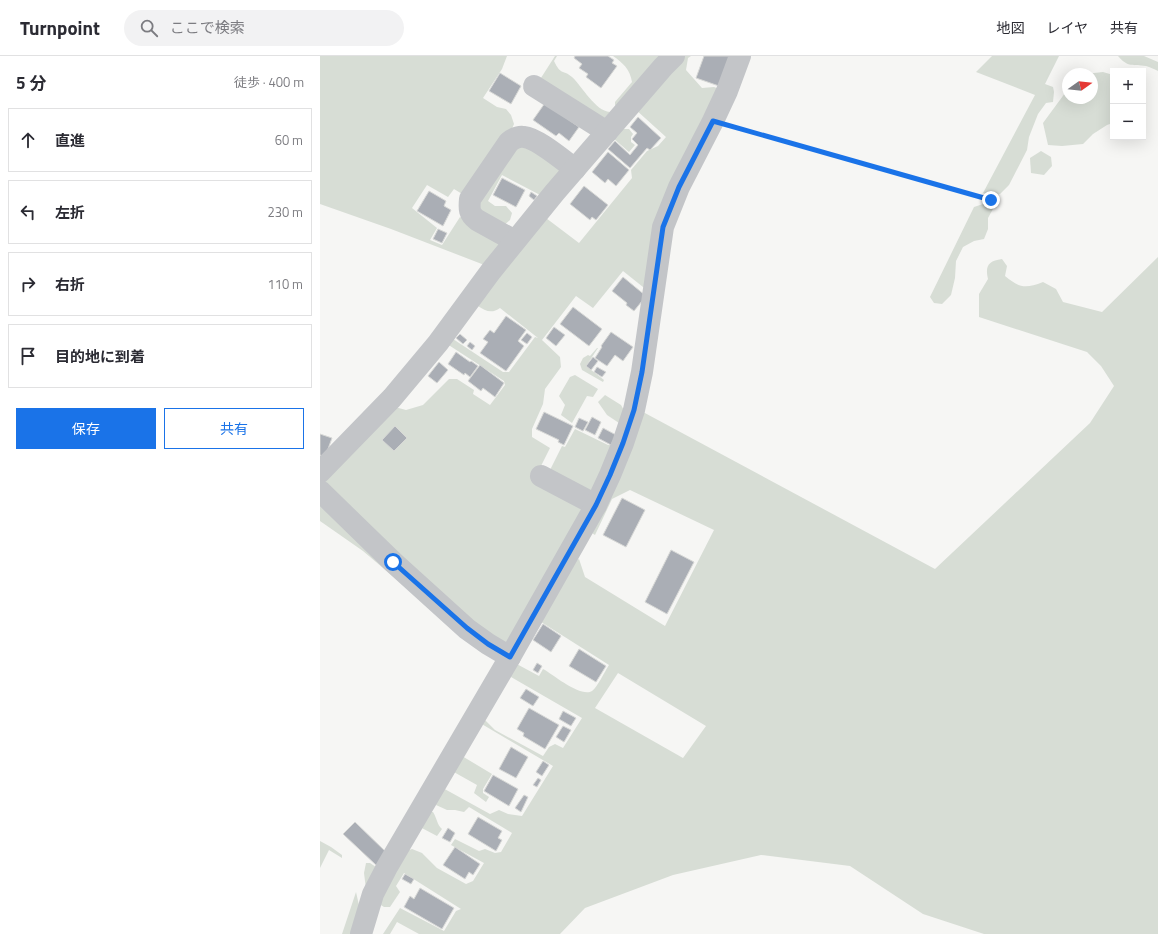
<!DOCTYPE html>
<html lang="ja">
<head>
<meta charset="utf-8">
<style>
  :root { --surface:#fff; --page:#f2f2f3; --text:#2b2b33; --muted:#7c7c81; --line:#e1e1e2; --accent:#1a73e8 }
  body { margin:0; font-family:"Titillium Web","Noto Sans JP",sans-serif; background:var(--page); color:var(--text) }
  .controls { position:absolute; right:12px; top:12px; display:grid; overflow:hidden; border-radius:0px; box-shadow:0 4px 16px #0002 }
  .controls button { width:36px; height:36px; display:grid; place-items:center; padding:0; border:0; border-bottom:1px solid var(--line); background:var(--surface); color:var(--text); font:20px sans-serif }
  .compass { position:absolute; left:742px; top:12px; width:36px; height:36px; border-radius:50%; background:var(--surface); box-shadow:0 4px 16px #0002; rotate:75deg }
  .stop { position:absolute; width:12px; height:12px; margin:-9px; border:3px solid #1a73e8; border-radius:50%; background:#fff }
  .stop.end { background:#1a73e8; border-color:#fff; box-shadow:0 1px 4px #0008 }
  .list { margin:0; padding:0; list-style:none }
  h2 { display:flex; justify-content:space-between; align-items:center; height:52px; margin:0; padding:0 16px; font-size:17px }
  h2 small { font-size:13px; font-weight:400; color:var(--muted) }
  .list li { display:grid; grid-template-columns:26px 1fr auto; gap:12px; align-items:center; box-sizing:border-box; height:64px; margin:0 8px 8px; padding:0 8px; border:1px solid var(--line); border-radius:0px }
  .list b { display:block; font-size:15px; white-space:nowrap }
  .list em { font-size:13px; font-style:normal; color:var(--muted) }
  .actions { display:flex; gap:8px; padding:12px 16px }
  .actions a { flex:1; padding:9px 0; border:1px solid var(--accent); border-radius:0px; text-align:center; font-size:14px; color:var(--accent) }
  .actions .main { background:var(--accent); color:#fff }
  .icon { flex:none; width:22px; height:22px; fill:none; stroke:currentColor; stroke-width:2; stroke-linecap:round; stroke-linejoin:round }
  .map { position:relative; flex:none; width:838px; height:878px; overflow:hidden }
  header { display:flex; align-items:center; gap:24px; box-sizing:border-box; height:56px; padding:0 20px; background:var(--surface); border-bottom:1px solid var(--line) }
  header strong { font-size:19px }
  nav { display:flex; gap:22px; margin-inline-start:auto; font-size:14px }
  .search { width:280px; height:36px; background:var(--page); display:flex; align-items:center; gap:10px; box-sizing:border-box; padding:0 14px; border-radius:22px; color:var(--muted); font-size:15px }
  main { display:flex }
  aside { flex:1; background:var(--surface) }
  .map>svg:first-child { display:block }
  .green { fill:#d7ddd5; fill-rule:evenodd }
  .building { fill:#aaaeb5; stroke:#d7d8d6 }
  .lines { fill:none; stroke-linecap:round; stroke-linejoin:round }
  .path { stroke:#bcbdc0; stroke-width:2.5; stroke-dasharray:2 2; stroke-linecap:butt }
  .minor { stroke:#c3c5c8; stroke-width:22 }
  .route { stroke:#1a73e8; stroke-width:5 }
</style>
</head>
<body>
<header>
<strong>Turnpoint</strong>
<div class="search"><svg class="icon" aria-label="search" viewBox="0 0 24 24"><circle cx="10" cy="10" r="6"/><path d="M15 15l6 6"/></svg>ここで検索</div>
<nav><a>地図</a><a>レイヤ</a><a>共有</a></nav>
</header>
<main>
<aside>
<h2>5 分<small>徒歩 · 400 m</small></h2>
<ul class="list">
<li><svg class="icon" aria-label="ahead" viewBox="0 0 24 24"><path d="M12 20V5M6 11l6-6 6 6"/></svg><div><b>直進</b></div><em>60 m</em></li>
<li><svg class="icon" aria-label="left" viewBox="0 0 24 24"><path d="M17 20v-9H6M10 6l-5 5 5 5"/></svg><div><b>左折</b></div><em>230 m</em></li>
<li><svg class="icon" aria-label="right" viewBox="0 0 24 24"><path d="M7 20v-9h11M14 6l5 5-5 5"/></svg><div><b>右折</b></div><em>110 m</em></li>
<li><svg class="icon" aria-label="arrive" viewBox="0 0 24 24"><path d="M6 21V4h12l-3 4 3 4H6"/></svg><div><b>目的地に到着</b></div></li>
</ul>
<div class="actions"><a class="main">保存</a><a>共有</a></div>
</aside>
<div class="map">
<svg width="838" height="878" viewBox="0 0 838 878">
  <rect width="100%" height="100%" fill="#f6f6f4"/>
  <g class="green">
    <polygon points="0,0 187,0 182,13 163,42 177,51 186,53 191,59 194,68 191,75 147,141 134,133 128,141 107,129 92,152 117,172 110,184 122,189 140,161 183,184 167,210 71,173 0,148"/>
    <path d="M235 0H237L234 5C241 20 243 13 252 21 262 30 275 55 290 56L283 64 219 25Z"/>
    <path d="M293 0H346L297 51 295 49V46L312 26C310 13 303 7 293 0Z"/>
    <path d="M362 0H371L368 2 366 14 382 32 394 31 399 33 328 235 303 215 273 252 256 240 222 284 240 301 241 311 225 333 223 348 212 373V381L230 392 215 422 265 456 192 586H176L2 429 3 423 75 351 86 354 103 349 129 323H137L154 334 153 338 170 349 185 329 184 325 124 286 133 283 183 316H189L215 281 218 282 180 252C172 258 165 255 158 250L222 159 259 187 312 122 311 114 327 95 338 90 346 81 315 53Z"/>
    <polygon points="672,0 739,0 725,28 733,31 734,36 733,46 726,47 718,58 709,81 707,94 689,129 680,138 672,140 663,137 715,39 656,16"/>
    <path d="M798 0H824L838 6V15C834 13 830 11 826 10 813 8 808 12 798 0Z"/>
    <polygon points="783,16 793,19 793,67 787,69 773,78 763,88 742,90 728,89 723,67 748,33 748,42 772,42 772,18 765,18"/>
    <polygon points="302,73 309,73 313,78 311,81 311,86 315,89 309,96 293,82"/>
    <polygon points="199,86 244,109 222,140 182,119 168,145 175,150 186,150 192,157 190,164 183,170 163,162 156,147"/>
    <polygon points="721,95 731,101 732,110 724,119 711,117 710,102"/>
    <polygon points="663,148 670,149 673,153 668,162 668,173 664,183 654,185 643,191 636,205 635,222 631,239 622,248 614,247 610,241 654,151"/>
    <path d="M838 201V878H664L603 858 530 810 441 799 353 819 265 852 240 878H99L77 866 70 878H63L80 852 124 875 136 855 141 853 84 817 76 830 80 836 70 851H64L56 846 84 796 92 793 102 797 117 812 146 828 153 825 164 807 131 789 135 783 159 795 165 793 175 797 181 796 192 777 149 751 144 756 135 754H127L116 749 121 731 170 758 179 754 188 758 202 760 233 710 160 667 163 662 175 674 223 700 229 691 235 688 243 692 262 662 191 621 193 606 219 620 223 613 225 614C233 619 262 642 272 635 277 632 285 615 289 609L218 564 251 508 259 503 265 521 345 570 394 474 310 434 292 443 275 479 272 477 323 356 615 513 770 367 794 330 781 310 767 296 659 261V238L668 223C665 210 668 205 682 203L687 210 685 220C700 232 705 233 723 226L736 233 743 246 782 256ZM298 617 386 670 363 702 275 652Z"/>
    <polygon points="277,292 278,292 266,310 284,324 283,326 262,314 260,308 263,302 268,299 270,300"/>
    <polygon points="255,319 278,333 273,341 267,340 252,367 241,359 245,349 239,340 250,321"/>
    <polygon points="285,339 301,349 305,356 299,367 287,359 278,346"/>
    <polygon points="255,373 288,389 294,389 292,406 268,438 228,418 242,390 245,391"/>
    <polygon points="0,443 108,550 43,495 0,465"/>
    <polygon points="142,700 172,718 163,733 163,737 169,741 166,746 154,737 157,729 132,715"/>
    <path d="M109 756H113C117 762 117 769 122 773L117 780 98 770Z"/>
    <polygon points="0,785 11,791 22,799 22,802 9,794 0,812"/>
    <polygon points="46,807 50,807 56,811 46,833 44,817"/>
    <polygon points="36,836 41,858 36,878 22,878"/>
  </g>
  <g class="building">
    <polygon points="255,0 288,0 294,4 292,7 297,10 281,32 266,21 268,18 259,12 262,8 254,2"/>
    <polygon points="384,0 410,0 399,30 376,22"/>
    <polygon points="180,17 201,30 191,48 169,35"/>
    <polygon points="225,47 259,71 249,85 239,77 236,80 213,64"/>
    <polygon points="318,61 341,82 330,94 327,92 310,112 288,93 295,85 310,99 318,89 312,83 317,77 310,71"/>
    <polygon points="288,96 309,114 296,130 288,123 285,127 272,116"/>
    <polygon points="182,122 205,134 196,151 173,139"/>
    <polygon points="264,130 288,149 276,164 272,161 270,164 250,148"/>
    <polygon points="109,135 126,145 124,150 131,154 123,170 97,155"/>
    <polygon points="211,136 217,140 214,144 209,140"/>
    <polygon points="118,173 127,177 122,187 113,183"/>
    <polygon points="303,221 326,240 314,255 306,249 307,247 292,235"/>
    <polygon points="253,251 282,273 269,290 240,268"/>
    <polygon points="186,260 206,274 198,285 204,290 186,315 160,297 168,286 163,283 170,274 174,277"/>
    <polygon points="234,271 245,279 236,290 226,282"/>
    <polygon points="291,276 313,291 303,305 295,299 287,310 275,302 282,291 281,290"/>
    <polygon points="207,277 212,281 207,288 201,284"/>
    <polygon points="140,278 147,284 143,288 136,282"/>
    <polygon points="150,286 155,290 152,294 147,290"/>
    <polygon points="136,296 150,306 151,305 158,310 150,321 145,317 144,319 128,308"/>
    <polygon points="273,301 278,305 271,314 266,310"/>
    <polygon points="119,306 128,314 117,327 108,320"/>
    <polygon points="160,309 184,327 175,341 163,332 161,335 148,325"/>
    <polygon points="277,311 286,316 282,321 274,316"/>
    <polygon points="224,356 253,370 244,389 238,386 239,384 216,373"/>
    <polygon points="272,361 281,366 275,379 265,374"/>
    <polygon points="259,362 268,366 263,375 255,371"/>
    <polygon points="75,370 87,382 74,395 62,384"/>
    <polygon points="283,372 296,379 291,389 278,382"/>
    <polygon points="0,378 12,382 5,401 0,399"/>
    <polygon points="302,442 325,454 306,491 283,479"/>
    <polygon points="351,494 374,506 347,558 325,546"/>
    <polygon points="223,568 241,580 231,596 213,584"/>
    <polygon points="259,593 286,610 276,626 249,610"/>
    <polygon points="217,607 222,610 218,617 213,614"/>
    <polygon points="206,633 219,641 213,650 200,642"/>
    <polygon points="209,652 239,669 225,693 203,680 204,677 197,673"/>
    <polygon points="243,655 256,662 251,670 239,663"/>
    <polygon points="243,670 251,674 244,686 236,681"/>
    <polygon points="191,691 208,701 196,722 179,713"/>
    <polygon points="223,705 229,709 222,720 216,716"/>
    <polygon points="173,719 198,733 189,750 164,735"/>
    <polygon points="218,722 221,724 217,731 213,729"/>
    <polygon points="204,739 208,741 201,756 195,752"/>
    <polygon points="158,761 182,775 178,782 182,784 176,795 148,778"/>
    <polygon points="35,766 67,797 56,809 23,778"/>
    <polygon points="128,772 135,777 130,786 122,782"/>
    <polygon points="135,791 160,808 153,819 149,816 145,823 123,809"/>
    <polygon points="85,818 94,823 91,828 82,823"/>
    <polygon points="100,832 134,852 122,873 84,851 90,840 94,843"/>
  </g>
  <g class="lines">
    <polyline class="path" points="412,70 671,144"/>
    <g class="minor">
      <polyline points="214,30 287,76"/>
      <path d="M195 185 157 164C149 158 149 153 150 143L189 86C193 83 198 80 204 81 217 82 244 105 255 113"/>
      <polyline points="0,416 72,342 118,287 171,215 235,136 343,11 354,0"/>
      <polyline points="221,420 276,449"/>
      <polyline points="0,435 73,506 147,573 168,588 190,601"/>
      <polyline points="41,878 53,838 67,811 190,601 276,449 290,419 303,387 314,354 322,316 343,171 359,131 393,65 407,35 420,0"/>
    </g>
  </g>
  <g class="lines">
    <polyline class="route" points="73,506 147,572 168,588 190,601 276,449 290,419 303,387 314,354 322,316 343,171 359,131 393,65 671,144"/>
  </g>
</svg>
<div class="controls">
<button>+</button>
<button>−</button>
</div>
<svg class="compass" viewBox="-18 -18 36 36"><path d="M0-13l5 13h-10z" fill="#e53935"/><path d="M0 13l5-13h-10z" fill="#7c7c81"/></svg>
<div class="stop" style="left:73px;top:506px"></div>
<div class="stop end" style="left:671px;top:144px"></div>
</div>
</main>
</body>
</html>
